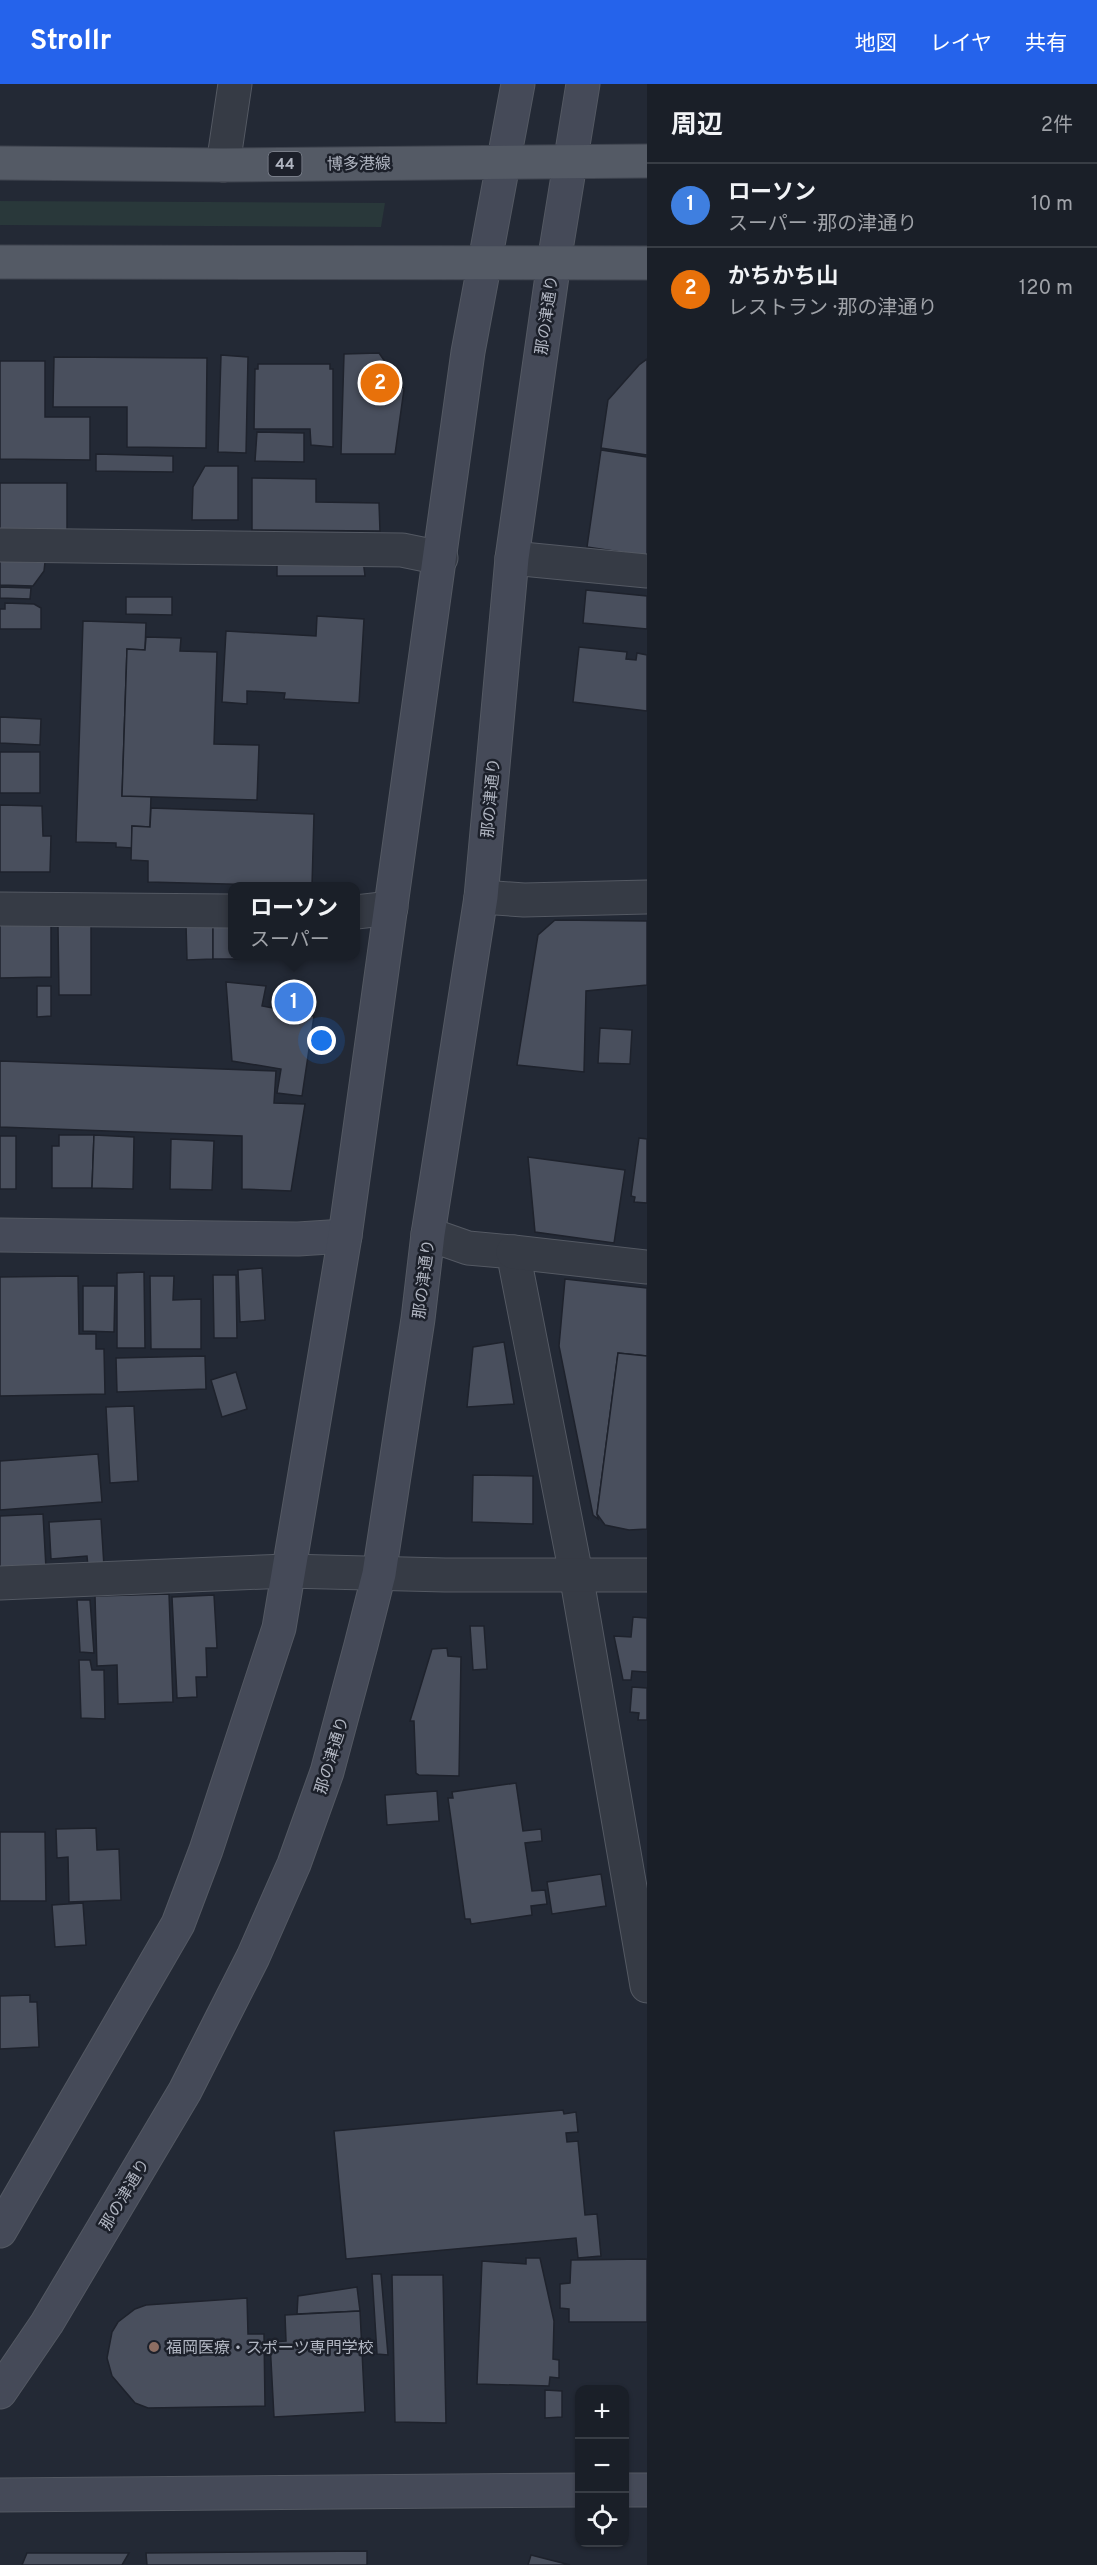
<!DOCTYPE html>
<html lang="ja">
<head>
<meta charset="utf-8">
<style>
  :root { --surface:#1a1f28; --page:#232730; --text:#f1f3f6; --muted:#9fa2a8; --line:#383d45; --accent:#2563eb }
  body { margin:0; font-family:Overpass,"Noto Sans JP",sans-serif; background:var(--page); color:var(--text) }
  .controls { position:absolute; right:18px; bottom:18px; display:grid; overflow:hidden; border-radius:12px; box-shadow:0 2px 4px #0004 }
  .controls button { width:54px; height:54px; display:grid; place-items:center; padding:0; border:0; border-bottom:2px solid var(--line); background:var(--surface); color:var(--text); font:30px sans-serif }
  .you { position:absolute; left:322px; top:957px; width:21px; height:21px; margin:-15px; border:4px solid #fff; border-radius:50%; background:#1a73e8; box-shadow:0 0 0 9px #1a73e833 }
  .badge { display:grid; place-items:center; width:39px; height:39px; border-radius:50%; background:var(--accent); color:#fff; font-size:20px; font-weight:700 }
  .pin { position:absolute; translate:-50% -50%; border:3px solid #fff; box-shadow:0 2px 6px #0006 }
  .popup { position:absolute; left:228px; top:798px; width:132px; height:78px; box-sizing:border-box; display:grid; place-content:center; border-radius:12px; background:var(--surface); filter:drop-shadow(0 2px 4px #0005); font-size:20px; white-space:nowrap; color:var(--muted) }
  .popup b { font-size:22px; color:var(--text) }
  .popup::after { content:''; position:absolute; left:50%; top:100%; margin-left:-12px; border:12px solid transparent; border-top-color:var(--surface) }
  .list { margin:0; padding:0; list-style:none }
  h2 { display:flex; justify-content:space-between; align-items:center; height:78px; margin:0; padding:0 24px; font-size:26px }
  h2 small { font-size:20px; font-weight:400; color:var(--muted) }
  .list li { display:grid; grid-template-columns:39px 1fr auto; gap:18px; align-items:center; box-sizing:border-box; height:84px; padding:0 24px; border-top:2px solid var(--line) }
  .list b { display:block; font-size:22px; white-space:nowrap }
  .list p { margin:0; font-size:20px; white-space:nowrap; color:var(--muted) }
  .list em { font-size:20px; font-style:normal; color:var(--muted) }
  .icon { flex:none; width:33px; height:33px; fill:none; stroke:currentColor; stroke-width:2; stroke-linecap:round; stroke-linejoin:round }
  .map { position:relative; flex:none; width:647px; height:2481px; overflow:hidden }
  header { display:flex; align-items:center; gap:36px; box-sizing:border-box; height:84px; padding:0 30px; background:var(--accent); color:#fff }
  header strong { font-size:28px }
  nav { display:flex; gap:33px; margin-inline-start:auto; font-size:21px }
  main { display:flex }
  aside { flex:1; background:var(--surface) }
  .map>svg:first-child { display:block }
  .green { fill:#29383a }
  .building { fill:#494f5d; stroke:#1e222c; stroke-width:1.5 }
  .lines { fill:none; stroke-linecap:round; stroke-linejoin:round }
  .street-casing { stroke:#545963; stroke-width:35 }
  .secondary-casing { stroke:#545963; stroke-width:35 }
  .primary-casing { stroke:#3f444f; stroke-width:35 }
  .street { stroke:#363b45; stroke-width:33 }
  .secondary { stroke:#454a58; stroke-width:33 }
  .primary { stroke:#545a65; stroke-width:33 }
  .education-dot { fill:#8d6e63; stroke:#1c202a; stroke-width:2 }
  .labels { text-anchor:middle; stroke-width:5; stroke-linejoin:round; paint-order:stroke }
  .shield { fill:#1c202a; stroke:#848994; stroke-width:1.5 }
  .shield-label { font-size:15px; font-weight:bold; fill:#b1b6c2 }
  .street-label { font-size:16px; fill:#b1b6c2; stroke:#1c202a }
  .poi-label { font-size:16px; fill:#b1b6c2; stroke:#1c202a; text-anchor:start }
</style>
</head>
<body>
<header>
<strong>Strollr</strong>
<nav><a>地図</a><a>レイヤ</a><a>共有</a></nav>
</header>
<main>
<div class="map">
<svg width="647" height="2481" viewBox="0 0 647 2481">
  <rect width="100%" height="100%" fill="#232935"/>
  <polygon class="green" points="0,117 385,119 381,143 0,141"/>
  <g class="building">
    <polygon points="379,269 404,305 395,370 341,370 344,270"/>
    <polygon points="221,271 248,273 246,369 218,368"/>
    <polygon points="54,273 207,274 206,364 127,363 127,323 53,323"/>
    <polygon points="647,275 647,371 601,364 608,316 639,281"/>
    <polygon points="0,277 45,277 45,333 90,333 90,376 0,375"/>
    <polygon points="258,280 330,280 330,285 333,285 333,363 311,361 310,345 254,345 255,285 258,285"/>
    <polygon points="257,348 304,349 304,378 255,377"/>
    <polygon points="601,366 647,373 647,472 587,463"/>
    <polygon points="96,370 173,372 173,388 96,387"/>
    <polygon points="205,382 238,382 238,436 192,436 193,403"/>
    <polygon points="252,394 316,395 316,418 379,419 380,447 252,446"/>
    <rect x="0" y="399" width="67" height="53"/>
    <polygon points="0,476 45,478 44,487 33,502 0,501"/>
    <polygon points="363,476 365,492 277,492 277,477"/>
    <polygon points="0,503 31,504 30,515 0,514"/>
    <polygon points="586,506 647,512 647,545 583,539"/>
    <polygon points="126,513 172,513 172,531 126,530"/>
    <polygon points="5,519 34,520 41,524 41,545 0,545 0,525 5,525"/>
    <polygon points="317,532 364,535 359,619 284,615 285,609 247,607 247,620 222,618 226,547 316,552"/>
    <polygon points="83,537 146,539 145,566 127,565 122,712 151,712 150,743 132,742 132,764 116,763 116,759 76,758"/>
    <polygon points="146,553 181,554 180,567 217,568 214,660 259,661 257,716 122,712 127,565 145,566"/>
    <polygon points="579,563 627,568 626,575 636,576 637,569 647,571 647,627 573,618"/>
    <polygon points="0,633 41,635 40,661 0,659"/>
    <rect x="0" y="668" width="40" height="41"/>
    <polygon points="0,721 42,722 43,752 51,752 50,788 0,788"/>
    <polygon points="151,724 314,730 312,802 148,798 148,777 131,776 132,742 150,743"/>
    <polygon points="555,836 647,837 647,901 586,907 584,988 517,981 538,851"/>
    <polygon points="51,839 51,893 0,894 0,840"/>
    <polygon points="186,840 213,840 213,875 187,876"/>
    <polygon points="213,840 232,840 232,872 263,872 263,875 213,875"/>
    <polygon points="91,841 91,911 59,911 58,842"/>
    <polygon points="226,898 266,902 262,922 314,932 302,1012 277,1009 281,985 232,977"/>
    <polygon points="37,902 51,902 51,932 37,933"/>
    <polygon points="600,944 632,946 630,980 598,979"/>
    <polygon points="0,977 276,987 274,1019 305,1020 291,1107 242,1105 242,1052 0,1043"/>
    <polygon points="59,1051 94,1051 92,1104 52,1104 52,1062 59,1062"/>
    <polygon points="94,1051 134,1053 133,1105 92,1104"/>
    <rect x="0" y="1052" width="16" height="53"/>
    <polygon points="639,1054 647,1055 647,1119 634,1118 635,1113 631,1112"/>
    <polygon points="171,1055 214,1057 212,1106 170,1105"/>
    <polygon points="528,1073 625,1086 614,1159 535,1148"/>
    <polygon points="262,1184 265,1236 240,1238 238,1186"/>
    <polygon points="144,1188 145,1264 117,1264 117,1189"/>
    <polygon points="213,1191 236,1191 237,1254 214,1254"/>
    <polygon points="78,1192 79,1250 96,1250 96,1265 104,1265 105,1310 0,1312 0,1193"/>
    <polygon points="150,1192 174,1192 173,1216 201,1215 201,1265 151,1265"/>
    <polygon points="565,1195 647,1204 647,1272 618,1269 597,1430 598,1435 593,1431 559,1262"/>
    <polygon points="83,1202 115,1202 114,1248 83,1247"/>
    <polygon points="504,1258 514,1320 467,1323 473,1263"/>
    <polygon points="618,1269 647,1272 647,1445 629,1446 605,1441 597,1430"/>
    <polygon points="205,1272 206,1305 117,1308 116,1274"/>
    <polygon points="236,1288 247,1325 222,1333 211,1296"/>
    <polygon points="134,1322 138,1397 110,1399 106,1323"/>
    <polygon points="98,1370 102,1418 0,1426 0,1377"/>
    <polygon points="473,1391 533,1392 533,1440 472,1438"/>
    <polygon points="43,1430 46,1484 0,1486 0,1432"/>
    <polygon points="101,1435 104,1482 88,1483 87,1472 51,1475 49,1438"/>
    <polygon points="169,1510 173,1618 118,1620 117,1581 97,1582 95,1512"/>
    <polygon points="214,1511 217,1564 206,1564 207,1593 196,1593 197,1613 177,1614 172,1513"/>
    <polygon points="77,1516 90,1516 94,1569 80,1568"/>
    <polygon points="633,1533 647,1534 647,1588 632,1587 631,1596 623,1596 614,1552 631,1553"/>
    <polygon points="470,1542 484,1542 487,1585 473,1586"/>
    <polygon points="447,1564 448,1572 461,1573 459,1692 419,1691 416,1689 414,1637 410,1637 432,1565"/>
    <polygon points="79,1576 90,1576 92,1586 104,1586 105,1635 81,1634"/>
    <polygon points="632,1603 647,1604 647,1636 638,1636 639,1629 630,1628"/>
    <polygon points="516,1699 523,1747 541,1745 542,1757 525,1759 532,1807 545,1806 547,1820 531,1822 532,1831 471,1840 470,1835 465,1835 448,1714 453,1714 452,1708"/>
    <polygon points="437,1707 439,1737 387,1741 385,1711"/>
    <polygon points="96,1744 97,1766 119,1765 121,1816 69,1818 68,1773 57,1774 56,1745"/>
    <polygon points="0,1748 45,1748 46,1817 0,1817"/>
    <polygon points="601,1790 606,1822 552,1830 547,1798"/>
    <polygon points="83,1819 86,1861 55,1863 52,1821"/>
    <polygon points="30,1911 30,1918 37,1918 39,1963 0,1965 0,1912"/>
    <polygon points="563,2026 564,2030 576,2028 578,2048 566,2049 567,2058 578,2057 585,2131 597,2130 601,2172 578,2174 576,2154 346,2175 334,2047"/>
    <polygon points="526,2174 540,2174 554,2237 553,2275 559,2276 559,2294 550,2293 549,2302 477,2300 482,2177 526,2180"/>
    <polygon points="647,2175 647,2238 569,2238 569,2225 560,2224 560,2200 570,2199 571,2176"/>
    <polygon points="372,2190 381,2190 388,2271 377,2270"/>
    <polygon points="392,2191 443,2191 446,2339 395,2338"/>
    <polygon points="357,2203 360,2227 297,2230 298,2212"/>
    <polygon points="247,2214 248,2250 264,2250 265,2322 148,2324 135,2319 112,2292 107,2274 112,2248 118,2238 135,2225 146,2221"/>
    <polygon points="360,2227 365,2328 274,2333 270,2258 286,2257 285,2231"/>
    <polygon points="545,2306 562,2307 562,2333 545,2334"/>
    <polygon points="367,2467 367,2481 147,2481 146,2469"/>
    <polygon points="27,2469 129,2469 122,2481 22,2481"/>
    <polygon points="531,2471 570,2481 528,2481"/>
  </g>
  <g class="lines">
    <g class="street-casing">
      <g id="street">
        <polyline points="223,81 235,0"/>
        <polyline points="0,461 402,466 441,474"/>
        <polyline points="512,474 647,487"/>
        <polyline points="481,813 524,816 647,813"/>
        <polyline points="0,825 232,827"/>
        <polyline points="356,828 391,824"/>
        <polyline points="428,1150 468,1164 513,1168 576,1490 647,1902"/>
        <polyline points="513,1168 647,1183"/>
        <polyline points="0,1499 287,1487 445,1491 647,1491"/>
      </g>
    </g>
    <g class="secondary-casing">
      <g id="secondary">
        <polyline points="0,1151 298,1155 345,1152"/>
        <polyline points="0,2147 178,1840 206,1766 279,1544 345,1152 468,268 518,0"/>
        <polyline points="0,2308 47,2239 185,2007 253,1873 294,1780 327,1688 361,1561 379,1490 418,1235 428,1150 481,813 512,474 554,178 583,0"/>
        <polyline points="624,2406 647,2406"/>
        <polyline points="0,2411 580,2406"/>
      </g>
    </g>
    <g class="primary-casing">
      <g id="primary">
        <polyline points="0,79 223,81 647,77"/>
        <polyline points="0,178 647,179"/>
      </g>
    </g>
    <use href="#street" class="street"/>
    <use href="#secondary" class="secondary"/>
    <use href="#primary" class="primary"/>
  </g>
  <circle class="education-dot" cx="154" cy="2263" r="6"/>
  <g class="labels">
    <rect class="shield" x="268.5" y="68" width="33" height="24" rx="4.5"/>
    <g class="shield-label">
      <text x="285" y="85">44</text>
    </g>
    <g class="street-label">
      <text transform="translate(359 79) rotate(-1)" y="6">博多港線</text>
      <text transform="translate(546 231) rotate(-82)" y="6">那の津通り</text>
      <text transform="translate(490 714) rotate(-85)" y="6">那の津通り</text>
      <text transform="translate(423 1195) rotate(-83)" y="6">那の津通り</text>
      <text transform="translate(331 1671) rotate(-73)" y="6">那の津通り</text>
      <text transform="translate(124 2110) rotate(-59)" y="6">那の津通り</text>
    </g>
    <g class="poi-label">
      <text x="166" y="2269">福岡医療・スポーツ専門学校</text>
    </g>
  </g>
</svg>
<div class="controls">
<button>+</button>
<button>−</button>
<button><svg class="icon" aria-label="locate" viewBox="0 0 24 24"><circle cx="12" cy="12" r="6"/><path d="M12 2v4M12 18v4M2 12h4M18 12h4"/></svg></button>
</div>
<div class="you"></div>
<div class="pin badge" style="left:294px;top:918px;background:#3f7fe0">1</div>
<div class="popup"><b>ローソン</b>スーパー</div>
<div class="pin badge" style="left:380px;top:299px;background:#e8710a">2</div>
</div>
<aside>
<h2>周辺<small>2件</small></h2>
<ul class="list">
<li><span class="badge" style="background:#3f7fe0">1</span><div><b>ローソン</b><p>スーパー · 那の津通り</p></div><em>10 m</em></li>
<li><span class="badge" style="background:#e8710a">2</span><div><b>かちかち山</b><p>レストラン · 那の津通り</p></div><em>120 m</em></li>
</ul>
</aside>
</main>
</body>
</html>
